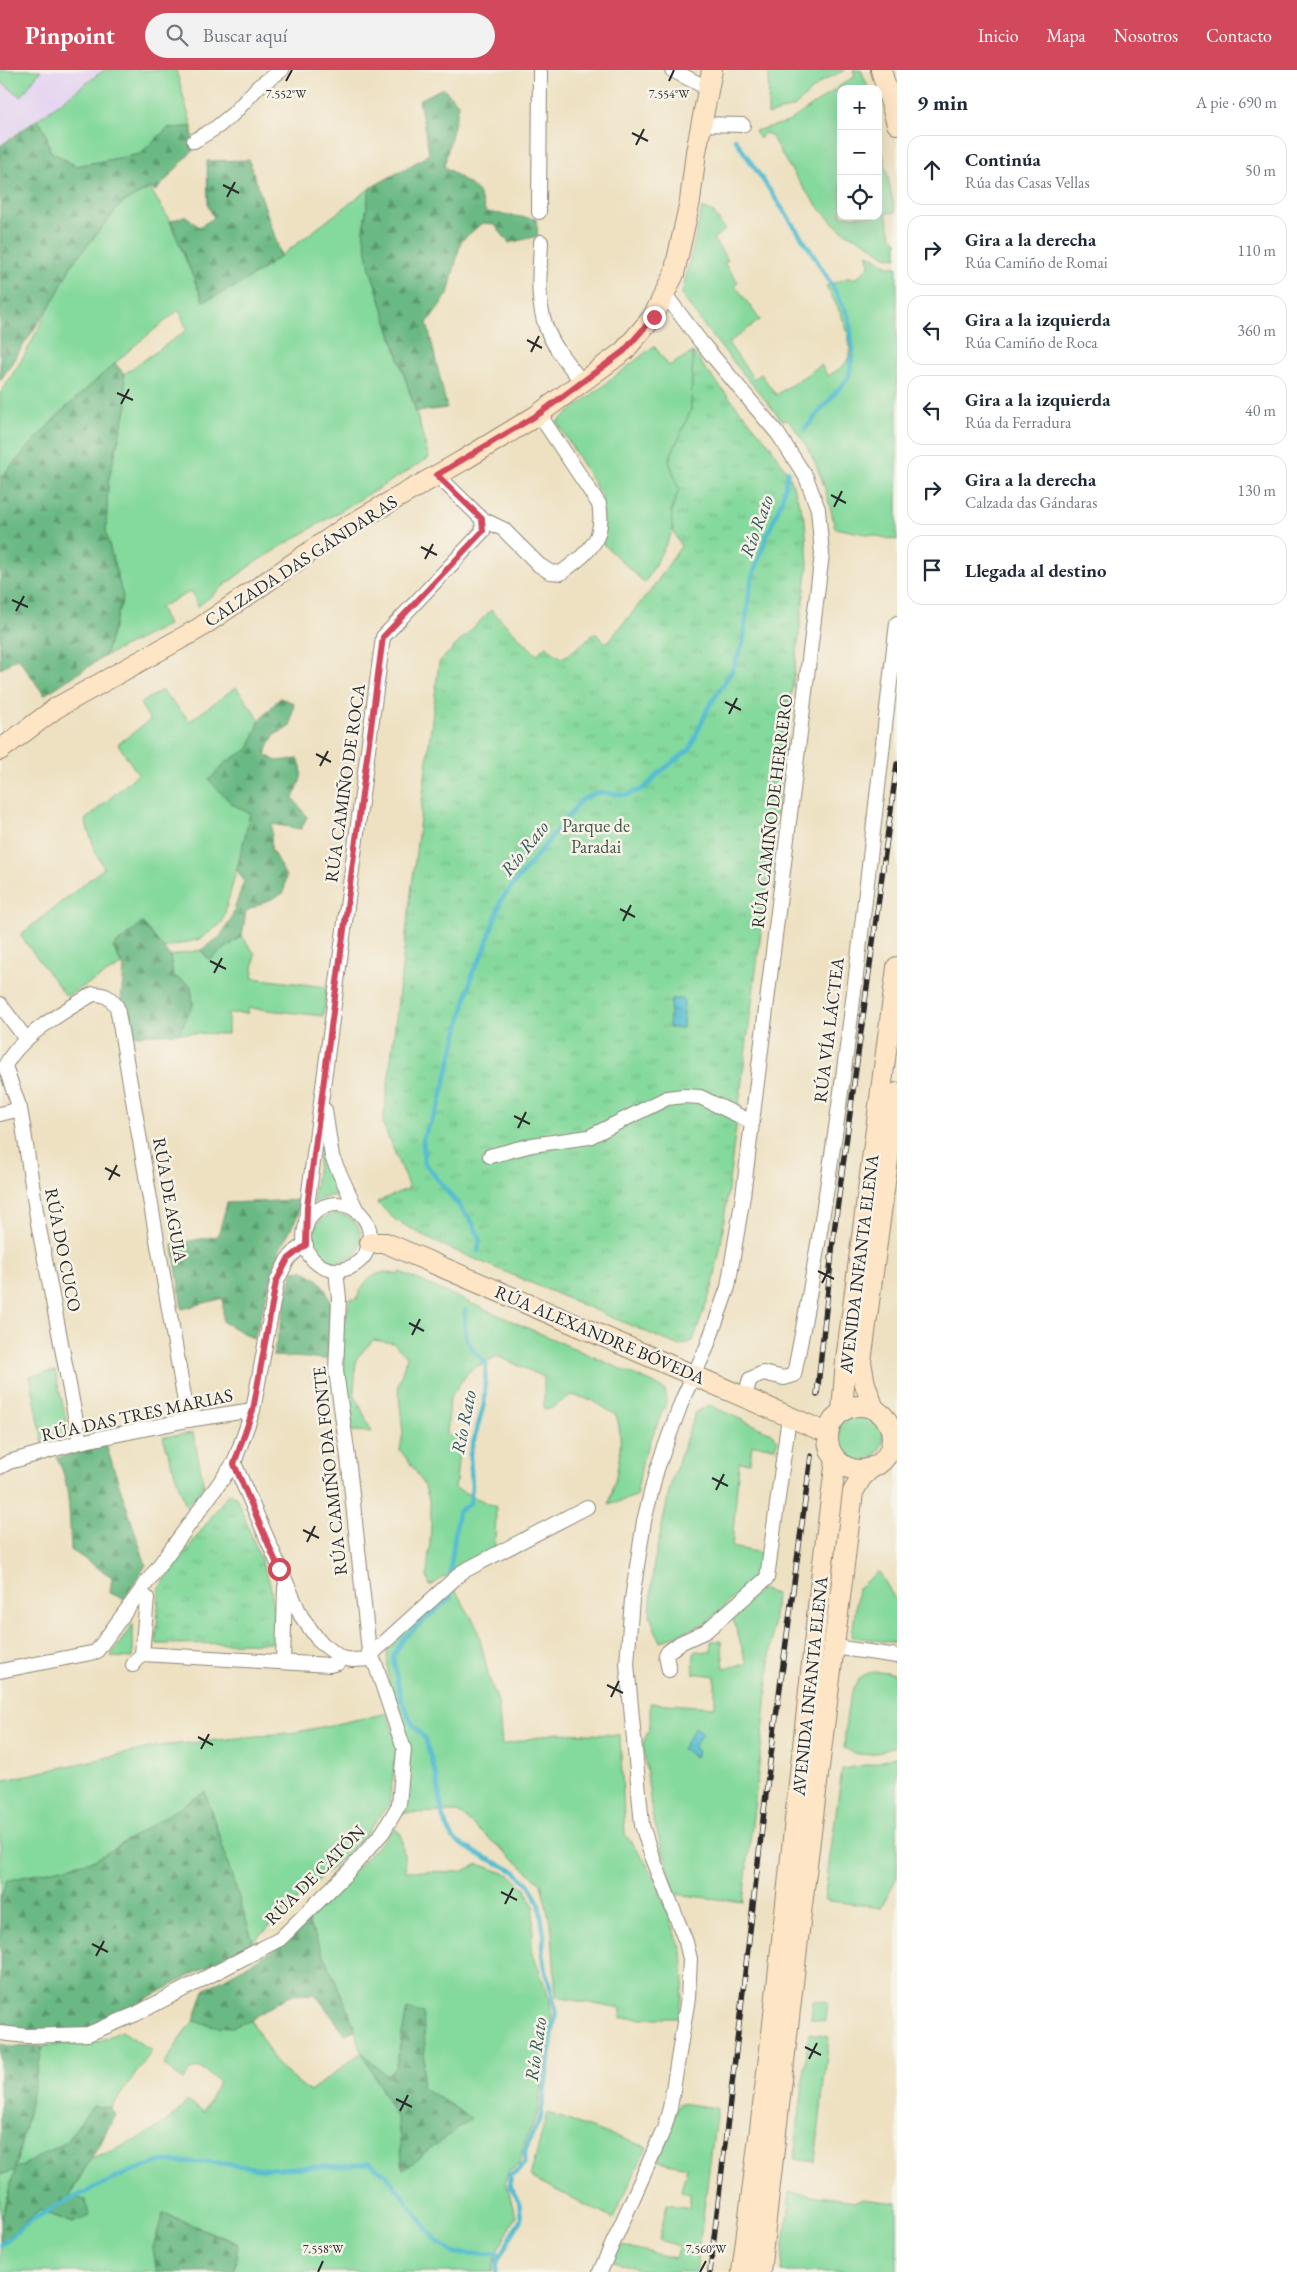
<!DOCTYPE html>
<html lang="es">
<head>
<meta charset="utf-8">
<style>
  :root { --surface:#fff; --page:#f2f2f3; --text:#1f2937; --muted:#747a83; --line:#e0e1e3; --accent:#d1495b }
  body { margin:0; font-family:"EB Garamond",serif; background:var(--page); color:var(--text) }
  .controls { position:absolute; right:15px; top:15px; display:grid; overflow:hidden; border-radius:10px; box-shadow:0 5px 20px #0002 }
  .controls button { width:45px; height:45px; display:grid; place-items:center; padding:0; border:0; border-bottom:1px solid var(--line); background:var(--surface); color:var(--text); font:25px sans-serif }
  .stop { position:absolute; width:15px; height:15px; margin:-11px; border:4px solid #d1495b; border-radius:50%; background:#fff }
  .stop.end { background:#d1495b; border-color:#fff; box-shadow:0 1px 5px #0008 }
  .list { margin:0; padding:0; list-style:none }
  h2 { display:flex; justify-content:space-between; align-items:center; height:65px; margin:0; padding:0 20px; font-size:21px }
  h2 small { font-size:16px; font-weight:400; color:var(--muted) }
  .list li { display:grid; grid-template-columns:32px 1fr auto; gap:15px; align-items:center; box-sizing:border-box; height:70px; margin:0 10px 10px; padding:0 10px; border:1px solid var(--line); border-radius:15px }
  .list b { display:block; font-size:19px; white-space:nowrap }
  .list p { margin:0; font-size:16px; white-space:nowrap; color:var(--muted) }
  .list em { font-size:16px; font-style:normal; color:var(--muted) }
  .icon { flex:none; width:28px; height:28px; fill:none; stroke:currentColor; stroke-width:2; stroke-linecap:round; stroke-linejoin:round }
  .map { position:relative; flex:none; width:897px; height:2202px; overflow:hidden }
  header { display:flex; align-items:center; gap:30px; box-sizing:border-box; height:70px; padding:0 25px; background:var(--accent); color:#fff }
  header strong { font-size:24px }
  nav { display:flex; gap:28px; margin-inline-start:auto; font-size:18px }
  .search { width:350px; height:45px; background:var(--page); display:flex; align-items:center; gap:12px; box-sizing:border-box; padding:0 18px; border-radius:28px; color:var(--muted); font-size:19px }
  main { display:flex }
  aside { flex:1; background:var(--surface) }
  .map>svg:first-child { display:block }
  .built { fill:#e4d3f2 }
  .grass { fill:#84d99c; stroke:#588264; fill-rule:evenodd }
  .forest { fill:url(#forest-firs); stroke:#4b7258 }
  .park { fill:url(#park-tufts); stroke:#588264 }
  .water { fill:url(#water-ripples); stroke:#40747e }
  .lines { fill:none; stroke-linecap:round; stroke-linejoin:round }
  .stream { stroke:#54bdd1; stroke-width:4.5 }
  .street-casing { stroke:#8c8676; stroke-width:16 }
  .secondary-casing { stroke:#8c8676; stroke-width:22 }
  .street { stroke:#fff; stroke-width:14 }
  .secondary { stroke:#fde5c5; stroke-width:20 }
  .rail-casing { stroke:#2b2b2b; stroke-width:5.5 }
  .rail { stroke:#f7f3e8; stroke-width:4; stroke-dasharray:11; stroke-linecap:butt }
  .route { stroke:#d1495b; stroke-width:6 }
  .ticks { fill:none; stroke:#2b2b2b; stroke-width:2 }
  .labels { text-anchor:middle; stroke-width:5; stroke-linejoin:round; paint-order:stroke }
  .street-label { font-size:18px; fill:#2b2b2b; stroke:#f7f3e8 }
  .park-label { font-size:18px; fill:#415647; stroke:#f7f3e8 }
  .water-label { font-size:19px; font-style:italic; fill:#37575d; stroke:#f7f3e8 }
  .ticks-label { font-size:12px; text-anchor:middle; fill:#2b2b2b; stroke:#f7f3e8; stroke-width:5; stroke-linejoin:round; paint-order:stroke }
</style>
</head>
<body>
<header>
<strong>Pinpoint</strong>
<div class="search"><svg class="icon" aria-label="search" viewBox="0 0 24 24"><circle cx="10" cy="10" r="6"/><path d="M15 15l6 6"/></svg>Buscar aquí</div>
<nav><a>Inicio</a><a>Mapa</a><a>Nosotros</a><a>Contacto</a></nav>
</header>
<main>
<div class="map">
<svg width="897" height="2202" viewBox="0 0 897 2202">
  <defs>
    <pattern id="forest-firs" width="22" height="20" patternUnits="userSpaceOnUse" patternTransform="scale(1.25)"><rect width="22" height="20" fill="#6bb984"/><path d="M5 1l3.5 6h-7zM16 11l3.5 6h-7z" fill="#58976c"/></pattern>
    <pattern id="park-tufts" width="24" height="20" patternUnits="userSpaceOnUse" patternTransform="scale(1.25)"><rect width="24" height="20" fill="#84d99c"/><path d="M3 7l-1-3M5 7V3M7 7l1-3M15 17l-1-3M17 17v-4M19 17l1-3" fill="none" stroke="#72ba87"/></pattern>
    <pattern id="water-ripples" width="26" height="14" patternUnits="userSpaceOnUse" patternTransform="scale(1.25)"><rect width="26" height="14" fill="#54bdd1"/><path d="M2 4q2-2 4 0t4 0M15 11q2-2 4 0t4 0" fill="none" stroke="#469aaa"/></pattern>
  </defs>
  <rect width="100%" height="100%" fill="#f7f3e8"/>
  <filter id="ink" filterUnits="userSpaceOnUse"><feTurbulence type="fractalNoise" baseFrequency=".02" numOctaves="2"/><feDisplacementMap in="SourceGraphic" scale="10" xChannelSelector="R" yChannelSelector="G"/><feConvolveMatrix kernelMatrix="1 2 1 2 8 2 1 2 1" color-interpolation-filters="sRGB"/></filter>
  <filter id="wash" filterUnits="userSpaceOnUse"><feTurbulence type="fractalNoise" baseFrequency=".0096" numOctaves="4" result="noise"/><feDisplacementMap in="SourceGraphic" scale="20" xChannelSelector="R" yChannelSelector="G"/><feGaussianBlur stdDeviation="1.12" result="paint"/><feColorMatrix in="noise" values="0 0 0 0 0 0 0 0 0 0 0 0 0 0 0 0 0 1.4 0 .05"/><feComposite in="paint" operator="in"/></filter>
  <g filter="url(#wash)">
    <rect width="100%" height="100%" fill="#eee1c2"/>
    <polygon class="built" points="0,0 104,0 0,76"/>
    <g class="grass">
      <polygon points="0,0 41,0 21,27 0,11"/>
      <polygon points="104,0 176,0 192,57 168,58 140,84 76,96 50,81 46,64 38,49"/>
      <polygon points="769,0 845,0 821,12 794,37 768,45"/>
      <path d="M853 0H861L869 19H841V146H878V59L895 142 886 143 891 165 897 171V188C883 188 878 180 867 173 860 169 852 167 846 163 818 144 787 96 771 65L764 63 760 69 755 61 788 52 855 6Z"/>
      <polygon points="150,118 170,151 203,231 261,201 370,118 363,160 370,198 416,342 429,388 252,494 197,537 192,521 160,537 168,555 105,586 123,527 106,463 108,412 127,335 124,304 187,260 179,240 134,276 59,344 0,408 0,324 24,286 72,194 122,133"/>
      <path d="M702 138 713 142 725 160 713 169 728 190 724 193 738 212 735 215 760 250 728 273 754 309 761 304 776 325 821 295 828 306C834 302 844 297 847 291 857 269 836 234 826 216L847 208H857L869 196 868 184 888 196 897 197V470L835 458C826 416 816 385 789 351L782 350 711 265 683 227 682 223Z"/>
      <polygon points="654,276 669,296 693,282 691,340 669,390 679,420 671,440 673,461 645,513 600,471 602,427 557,352"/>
      <polygon points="236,617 260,650 249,679 226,692 232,734 250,743 247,761 222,853 200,869 163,878 143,853 113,877 122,895 66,926 20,865 104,798 95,781 85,750 138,704 118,674 150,650 140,634 162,620 190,651"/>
      <polygon points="242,866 255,884 252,908 327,917 323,946 249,938 248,943 228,943 228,964 179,963 193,935 191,916 173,906 170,886 201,880 209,890"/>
      <polygon points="321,1070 324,1073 344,1125 329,1126 313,1133"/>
      <circle cx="337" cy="1168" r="24"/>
      <path d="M386 1202 398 1205 400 1202 653 1313 665 1320 667 1330 643 1389 636 1426 609 1435C616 1405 626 1374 616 1345L592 1330 571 1325 552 1338 544 1339V1307L497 1286 469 1301 450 1328 447 1365 461 1366 455 1418 496 1437 495 1477 430 1516 427 1507C428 1482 435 1451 428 1426 423 1410 410 1393 400 1380L403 1363 398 1316 407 1287 393 1273 373 1270 356 1289 354 1323 372 1362 351 1361 343 1292V1260L350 1229H357C363 1213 368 1205 386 1202Z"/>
      <polygon points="55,1301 68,1358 64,1367 43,1373 30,1306"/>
      <polygon points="709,1335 771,1363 778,1370 775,1377 752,1375 750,1393 739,1392 732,1477 761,1483 757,1505 708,1552 660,1572 650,1546 653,1498 671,1413 695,1343"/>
      <circle cx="859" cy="1367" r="24"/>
      <polygon points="193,1363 204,1416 186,1437 163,1367"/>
      <polygon points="879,1501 897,1533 897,1573 852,1567 858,1518"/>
      <polygon points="452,1515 477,1557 489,1608 498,1632 502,1675 555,1663 620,1665 625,1764 653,1803 682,1881 684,1912 679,1948 621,1948 621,1939 556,1927 552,1862 541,1813 458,1742 399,1743 405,1723 389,1617 387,1582 415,1547"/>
      <polygon points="761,1519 776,1524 765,1644 743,1832 675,1824 652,1744 643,1673 650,1657 650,1633 715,1637 715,1606 693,1603 694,1581 711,1582 711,1571 721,1571 724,1598 747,1594 732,1546"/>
      <polygon points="133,1554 133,1588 110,1587"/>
      <path d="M880 1602 897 1604V1675C877 1685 863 1689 844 1678 846 1658 845 1610 869 1603 872 1602 877 1602 880 1602Z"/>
      <polygon points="388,1643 397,1678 389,1734 362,1769 253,1872 205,1722 95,1791 6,1811 0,1832 0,1711 159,1676 297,1662"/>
      <polygon points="897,1686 897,1807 881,1838 824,1830 842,1699 873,1694"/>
      <path d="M394 1758 401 1764 406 1801 461 1802 478 1794 510 1805 525 1819 534 1835 532 1880 550 1931 552 1948 537 2045 523 2078 519 2095 508 2102 506 2112 516 2147 498 2180 492 2202H234L237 2173 164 2143 153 2178 157 2202H0V2169L4 2171 40 2140 72 2153 69 2127 91 2088C123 2078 167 2058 187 2031L204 2042 219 2011 198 1997 190 2001 183 2010 164 1995 187 1958 194 1951C218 1957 228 1959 251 1950L277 1995 310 2022 362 1982 347 1937 308 1851ZM407 1939 425 1976 422 2017 403 2099 398 2051 363 1984 386 2006 396 1996Z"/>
      <polygon points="813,1930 828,1932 826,1951 811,1949"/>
      <polygon points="122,1961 152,1981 111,2038 93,2036 65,2073 15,2100 0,2151 0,2105 15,2099 43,1976 97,1972"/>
      <polygon points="809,1963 829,1967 815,2092 794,2089"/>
      <polygon points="679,2033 717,2038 696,2202 648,2202 611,2190 618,2175 675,2188 679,2176 659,2170 667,2134 690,2138 690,2124 681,2121 687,2097 658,2091"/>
      <polygon points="547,2043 647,2077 613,2149 530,2107"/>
      <polygon points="790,2122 855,2131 861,2129 897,2133 897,2202 781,2202"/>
    </g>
    <g class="forest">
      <polygon points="443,18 459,35 444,96 477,120 486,142 536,149 538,166 509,173 494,154 482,153 461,171 448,224 427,253 447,338 416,342 370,198 363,160 370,118 424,88 429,82 419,30"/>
      <polygon points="38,49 46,64 50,81 76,96 140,84 168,58 192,57 193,80 156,121 150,118 122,133 72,194 56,226 0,311 0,76"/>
      <path d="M249 90 281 185C257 204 232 221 203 231L170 151 186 146 199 157 214 148 208 136 207 91Z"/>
      <polygon points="115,293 124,304 127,335 108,412 106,463 123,527 105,586 44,625 18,587 0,599 0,408 59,344"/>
      <path d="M280 628 294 633 290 657 274 665 265 684 276 691 298 689C306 703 299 714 293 728L307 747 301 759 272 754 271 779 286 806 284 823 246 841 242 866 209 890 201 880 220 867 231 849 244 811 237 800 250 744 232 734 209 710 226 692 249 679 260 650Z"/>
      <polygon points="142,853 170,886 173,906 191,916 193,935 179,963 135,965 121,930 124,898 113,877"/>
      <polygon points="300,1130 298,1145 280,1179 254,1269 223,1252 223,1228 182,1239 173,1174 218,1166 227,1133"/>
      <path d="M301 1200C339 1214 331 1249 330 1282L326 1289 273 1286 293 1201Z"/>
      <path d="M106 1375 146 1495 124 1529 110 1523 112 1507 71 1480C69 1450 71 1414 57 1388Z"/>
      <polygon points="205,1722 253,1872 88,1960 27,1962 0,1958 0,1832 6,1811 95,1790"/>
      <polygon points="308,1851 347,1937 355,1960 345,1964 315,1924 290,1925 251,1950 233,1957 215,1956 194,1951 204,1920 276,1879"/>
      <polygon points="407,1939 423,1943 425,1976 422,2017 471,2048 403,2100 398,2051 362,1982 387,2006 396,1996"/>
      <polygon points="0,1973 11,1977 43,1976 15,2099 65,2073 93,2036 111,2038 116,2045 69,2126 86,2130 89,2146 72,2153 40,2140 3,2171 0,2169 0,2151 15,2100 0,2105"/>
      <polygon points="163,2143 238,2174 234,2202 157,2202 153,2178"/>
    </g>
    <g class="park">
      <path d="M693 282 706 300 769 374 790 407 805 451 808 495 721 1174 713 1215 693 1271 679 1276 435 1172 394 1149 377 1132 409 1118 383 1054 439 592 491 540 537 585 546 575 554 583 562 588 569 584 595 563 607 573 652 519 681 476C668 453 669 444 679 420L669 390 691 340Z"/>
      <polygon points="229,1423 236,1426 270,1513 277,1564 271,1573 156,1574 159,1518"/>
    </g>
    <g class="water">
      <polygon points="671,929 684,929 683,958 669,958"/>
      <polygon points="695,1657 702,1662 694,1678 698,1681 695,1687 682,1679"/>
    </g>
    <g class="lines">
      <g class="stream">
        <polyline points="735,69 809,178 831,214 849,247 853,280 849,307 805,359"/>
        <polyline points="478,1181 480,1169 472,1152 424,1092 423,1067 439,1036 473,901 484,882 501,830 581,730 599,722 627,725 645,718 659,703 690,679 708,638 732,601 743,572 751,511 766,468 782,430 788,401"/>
        <path d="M450 1502 458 1442 470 1433 472 1416 470 1384 484 1334 486 1293C466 1274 463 1268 465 1240"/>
        <polyline points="451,1527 404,1568 393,1587 401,1629 413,1655 425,1669 436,1705 443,1748 454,1770 478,1784 516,1802 529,1815 539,1833 544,1865 542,1885 556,1941 541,2046 525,2081 525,2092 518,2101 510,2105 511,2118 519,2131 521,2149 498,2190 496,2202"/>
        <polyline points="0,2175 32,2150 60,2134 129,2102 160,2092 211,2092 264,2099 342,2096 370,2093 387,2106 437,2171 454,2183 501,2184"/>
      </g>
    </g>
  </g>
  <g filter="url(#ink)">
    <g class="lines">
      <g class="street-casing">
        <g id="street">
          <polyline points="672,0 709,19"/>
          <polyline points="702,54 743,55"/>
          <polyline points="194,71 217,57 233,44 259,16 282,0"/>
          <polyline points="539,142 540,0"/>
          <path d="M541 172C540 200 536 229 546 257 553 277 569 295 582 312"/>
          <path d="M437 405 482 449 503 459 539 495 550 502 561 503C588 482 606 471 599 434L539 344"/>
          <polyline points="0,934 26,969"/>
          <polyline points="325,1040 332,1087 357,1141"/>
          <polyline points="0,1044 20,1039"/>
          <polyline points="490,1086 532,1075 589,1067 667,1028 684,1026 700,1027 752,1052"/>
          <circle cx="337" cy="1167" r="33"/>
          <polyline points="306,1156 307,1137 383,567 483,461 482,449"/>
          <path d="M744 1328 750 1309 763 1303 784 1308 794 1305C844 1057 867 804 897 553"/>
          <polyline points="891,1362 897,1362"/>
          <path d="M80 1372 38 1153 23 1056 20 1039 5 996C20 966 64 941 93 924 105 924 110 927 117 937L188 1350"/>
          <polyline points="889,1379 897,1378"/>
          <polyline points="234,1393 301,1546 319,1571 341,1588 353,1590 373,1589"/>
          <polyline points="0,1397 9,1392 80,1372 188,1350 253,1340"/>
          <polyline points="834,1577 897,1586"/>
          <polyline points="369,1581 376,1580 462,1502 587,1437"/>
          <polyline points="142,1584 330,1595 338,1593 341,1588"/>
          <polyline points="283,1592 285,1517"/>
          <polyline points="133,1595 142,1584 147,1528 140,1523"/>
          <polyline points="669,1600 666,1586 668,1582 680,1573 706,1561 767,1508 789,1347"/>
          <polyline points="0,1601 96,1582 234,1393 253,1340 277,1211 288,1189 299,1178 306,1175"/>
          <polyline points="0,1963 27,1966 88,1964 136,1944 280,1869 347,1803 383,1762 399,1735 404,1679 376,1596 369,1581 348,1387 336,1301 339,1229 336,1200"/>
          <polyline points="600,2202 664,2059 670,2038 688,1928 690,1889 686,1872 650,1781 642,1755 627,1594 632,1529 644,1451 657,1399 683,1328 706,1279 728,1217 743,1126 822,484 818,439 806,407 778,364 701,272 664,223"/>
        </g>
      </g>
      <g class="secondary-casing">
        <g id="secondary">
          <polyline points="881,0 897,54"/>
          <polyline points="0,680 56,638 198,559 346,457 462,391 536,346 624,281 653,247 674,204 690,131 696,82 712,0"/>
          <polyline points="370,1173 386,1173 818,1359 829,1361"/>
          <circle cx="860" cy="1368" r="32"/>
          <polyline points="874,1339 865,1314 861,1292 897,1023"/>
          <polyline points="842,1341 846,1290 897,897"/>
          <polyline points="742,2202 772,1963 821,1509 836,1389"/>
          <polyline points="760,2202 801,1843 853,1422 861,1408 872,1397"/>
        </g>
      </g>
      <use href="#street" class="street"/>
      <use href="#secondary" class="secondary"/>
      <g class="rail-casing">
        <g id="rail">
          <polyline points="817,1325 834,1162 897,694"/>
          <polyline points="710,2202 768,1707 811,1386"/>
        </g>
      </g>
      <use href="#rail" class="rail"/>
    </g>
  </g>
  <g class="lines" filter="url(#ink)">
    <polyline class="route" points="279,1499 234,1394 253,1340 276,1212 288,1189 306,1175 307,1137 383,567 483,461 482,449 437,405 539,344 624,281 654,247"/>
  </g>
  <path class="ticks" d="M286 11 292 0M669 11 674 0M632 63 648 71M636 75 644 59M223 115 239 123M227 127 235 112M527 270 542 278M531 282 539 266M117 323 133 330M121 334 129 319M831 425 846 433M834 437 842 421M421 477 437 485M425 489 433 474M12 530 28 537M16 541 24 526M725 632 741 640M729 644 737 628M316 684 331 692M320 696 328 681M620 839 635 847M623 851 631 835M210 891 226 899M214 903 222 888M514 1046 530 1054M518 1058 526 1042M105 1098 120 1106M109 1110 117 1095M818 1201 834 1209M822 1213 830 1197M409 1253 424 1261M412 1265 420 1249M712 1408 728 1416M716 1420 724 1404M303 1460 319 1468M307 1472 315 1456M607 1615 623 1623M611 1627 619 1611M198 1667 213 1675M201 1679 209 1664M501 1822 517 1830M505 1834 513 1818M92 1874 108 1882M96 1886 104 1871M805 1977 821 1985M809 1989 817 1973M396 2029 412 2037M400 2041 408 2025M318 2202 323 2191M700 2202 706 2191"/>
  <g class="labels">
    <g class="street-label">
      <text transform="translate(301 491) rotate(-33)" y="6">CALZADA DAS GÁNDARAS</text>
      <text transform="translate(345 713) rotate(-82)" y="6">RÚA CAMIÑO DE ROCA</text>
      <text transform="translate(772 741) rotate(-83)" y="6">RÚA CAMIÑO DE HERRERO</text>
      <text transform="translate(829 960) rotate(-83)" y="6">RÚA VÍA LÁCTEA</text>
      <text transform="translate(170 1130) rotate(80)" y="6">RÚA DE AGUIA</text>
      <text transform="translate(63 1180) rotate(79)" y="6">RÚA DO CUCO</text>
      <text transform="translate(859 1194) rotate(-83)" y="6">AVENIDA INFANTA ELENA</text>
      <text transform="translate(600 1265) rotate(23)" y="6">RÚA ALEXANDRE BÓVEDA</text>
      <text transform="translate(137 1345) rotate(-12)" y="6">RÚA DAS TRES MARIAS</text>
      <text transform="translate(330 1401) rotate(-96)" y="6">RÚA CAMIÑO DA FONTE</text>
      <text transform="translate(810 1616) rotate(-84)" y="6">AVENIDA INFANTA ELENA</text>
      <text transform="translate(315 1805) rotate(-45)" y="6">RÚA DE CATÓN</text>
    </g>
    <g class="park-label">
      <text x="596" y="762">Parque de<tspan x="596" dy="21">Paradai</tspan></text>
    </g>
    <g class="water-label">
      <text transform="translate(756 456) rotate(-70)" y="7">Río Rato</text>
      <text transform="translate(524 778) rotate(-51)" y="7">Río Rato</text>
      <text transform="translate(463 1352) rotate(-79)" y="7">Río Rato</text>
      <text transform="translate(535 1979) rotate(-82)" y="7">Río Rato</text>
    </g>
  </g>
  <g class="ticks-label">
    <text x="286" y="28">7.552°W</text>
    <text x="669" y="28">7.554°W</text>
    <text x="323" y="2183">7.558°W</text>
    <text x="706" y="2183">7.560°W</text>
  </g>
</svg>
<div class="controls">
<button>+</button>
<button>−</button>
<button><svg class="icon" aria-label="locate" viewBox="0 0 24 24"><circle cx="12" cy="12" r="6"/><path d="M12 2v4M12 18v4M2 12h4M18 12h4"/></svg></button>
</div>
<div class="stop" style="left:279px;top:1499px"></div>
<div class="stop end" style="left:654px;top:247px"></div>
</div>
<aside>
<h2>9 min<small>A pie · 690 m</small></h2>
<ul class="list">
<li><svg class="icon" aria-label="ahead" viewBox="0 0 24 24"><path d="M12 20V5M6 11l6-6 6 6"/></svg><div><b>Continúa</b><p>Rúa das Casas Vellas</p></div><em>50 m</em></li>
<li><svg class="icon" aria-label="right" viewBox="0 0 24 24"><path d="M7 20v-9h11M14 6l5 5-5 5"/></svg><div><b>Gira a la derecha</b><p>Rúa Camiño de Romai</p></div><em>110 m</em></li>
<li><svg class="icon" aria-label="left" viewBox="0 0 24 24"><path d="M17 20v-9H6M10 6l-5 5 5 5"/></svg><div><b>Gira a la izquierda</b><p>Rúa Camiño de Roca</p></div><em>360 m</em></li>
<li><svg class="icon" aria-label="left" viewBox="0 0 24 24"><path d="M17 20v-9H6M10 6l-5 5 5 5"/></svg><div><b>Gira a la izquierda</b><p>Rúa da Ferradura</p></div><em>40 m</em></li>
<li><svg class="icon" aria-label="right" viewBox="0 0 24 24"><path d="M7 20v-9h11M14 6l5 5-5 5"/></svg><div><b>Gira a la derecha</b><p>Calzada das Gándaras</p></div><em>130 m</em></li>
<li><svg class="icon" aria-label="arrive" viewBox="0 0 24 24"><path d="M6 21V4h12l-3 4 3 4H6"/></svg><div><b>Llegada al destino</b></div></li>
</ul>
</aside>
</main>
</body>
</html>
